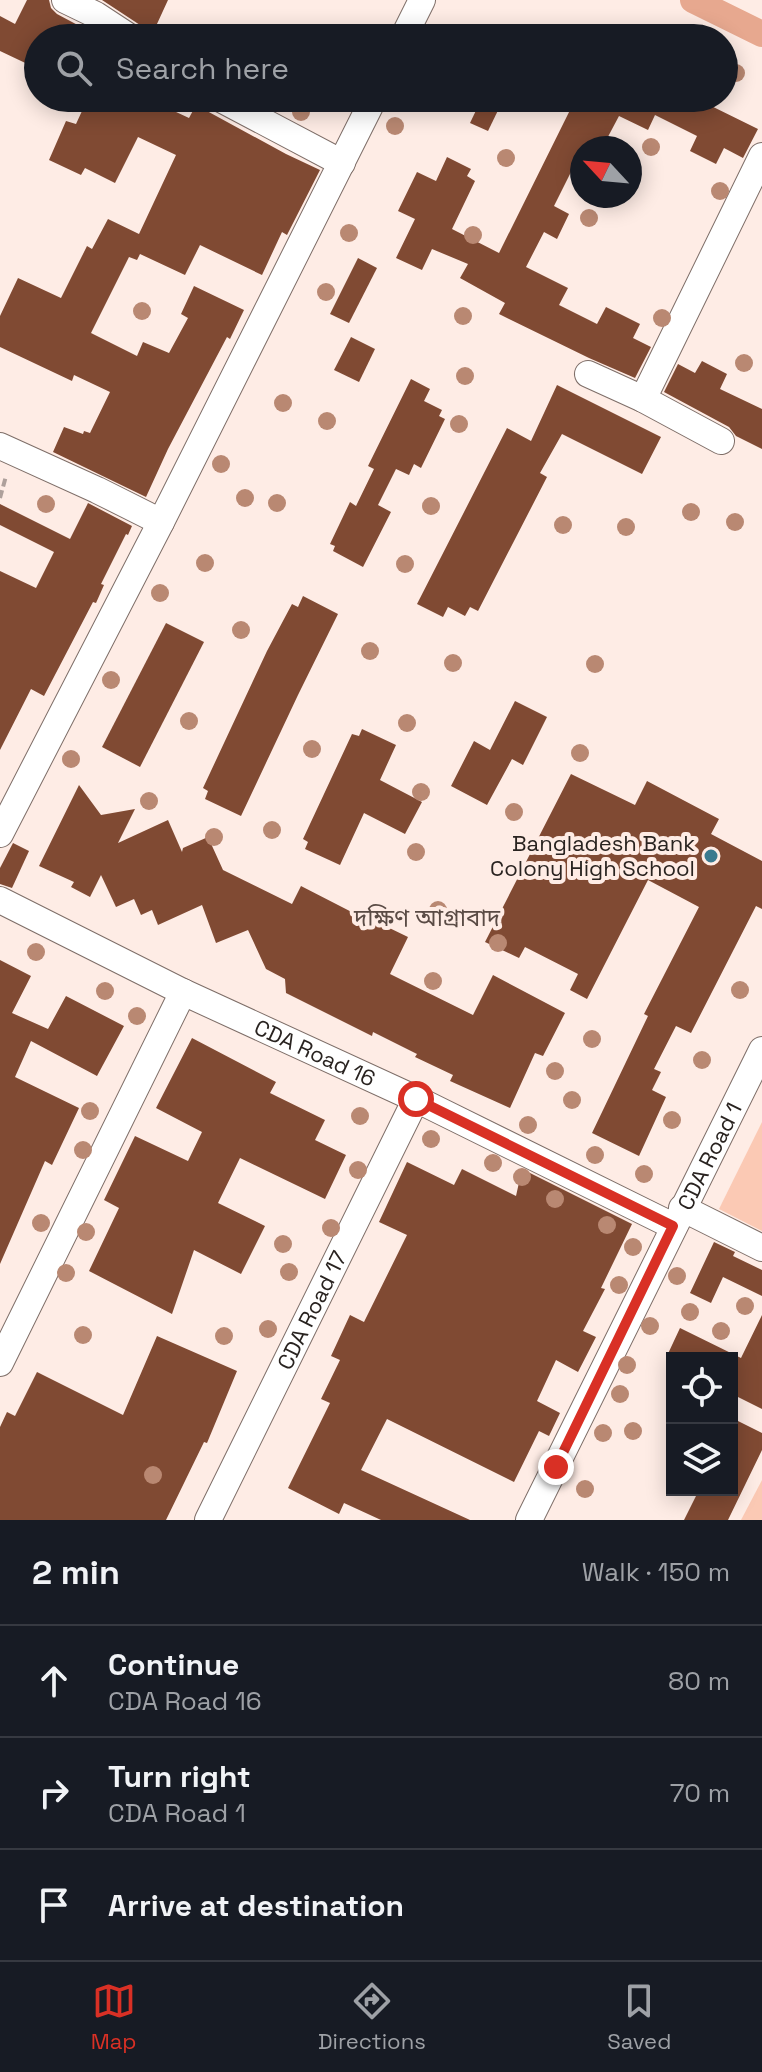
<!DOCTYPE html>
<html lang="en">
<head>
<meta charset="utf-8">
<style>
  :root { --surface:#171b24; --page:#20242c; --text:#f1f3f6; --muted:#9ea1a6; --line:#363941; --accent:#d93025 }
  body { margin:0; font-family:"Space Grotesk","Noto Sans Bengali",sans-serif; background:var(--page); color:var(--text) }
  .controls { position:absolute; right:24px; bottom:24px; display:grid; overflow:hidden; border-radius:0px; box-shadow:0 4px 20px #0003 }
  .controls button { width:72px; height:72px; display:grid; place-items:center; padding:0; border:0; border-bottom:2px solid var(--line); background:var(--surface); color:var(--text); font:40px sans-serif }
  .compass { position:absolute; left:570px; top:136px; width:72px; height:72px; border-radius:50%; background:var(--surface); box-shadow:0 4px 20px #0003; rotate:296deg }
  .stop { position:absolute; width:24px; height:24px; margin:-18px; border:6px solid #d93025; border-radius:50%; background:#fff }
  .stop.end { background:#d93025; border-color:#fff; box-shadow:0 2px 8px #0008 }
  .list { margin:0; padding:0; list-style:none }
  h2 { display:flex; justify-content:space-between; align-items:center; height:104px; margin:0; padding:0 32px; font-size:34px }
  h2 small { font-size:26px; font-weight:400; color:var(--muted) }
  .list li { display:grid; grid-template-columns:52px 1fr auto; gap:24px; align-items:center; box-sizing:border-box; height:112px; padding:0 32px; border-top:2px solid var(--line) }
  .list b { display:block; font-size:30px; white-space:nowrap }
  .list p { margin:0; font-size:26px; white-space:nowrap; color:var(--muted) }
  .list em { font-size:26px; font-style:normal; color:var(--muted) }
  .icon { flex:none; width:44px; height:44px; fill:none; stroke:currentColor; stroke-width:2; stroke-linecap:round; stroke-linejoin:round }
  .map { position:relative; flex:none; width:762px; height:1520px; overflow:hidden }
  .search { position:absolute; background:var(--surface); box-shadow:0 4px 20px #0003; left:24px; right:24px; top:24px; height:88px; display:flex; align-items:center; gap:20px; box-sizing:border-box; padding:0 28px; border-radius:44px; color:var(--muted); font-size:30px }
  .sheet { height:440px; background:var(--surface) }
  nav { display:flex; justify-content:space-around; align-items:center; box-sizing:border-box; height:112px; border-top:2px solid var(--line); background:var(--surface); font-size:22px; color:var(--muted) }
  nav a { display:grid; justify-items:center; gap:4px }
  nav .on { color:var(--accent) }
  .map>svg:first-child { display:block }
  .green { fill:#fbc9b4 }
  .lines { fill:none; stroke-linecap:round; stroke-linejoin:round }
  .canal { stroke:#e7a88f; stroke-width:26 }
  .building { fill:#804a33 }
  .minor-casing { stroke:#7e6e68; stroke-width:28 }
  .path { stroke:#aea09b; stroke-width:4; stroke-dasharray:8 4; stroke-linecap:butt }
  .minor { stroke:#fff; stroke-width:26 }
  .tree { fill:#b98872 }
  .route { stroke:#d93025; stroke-width:10 }
  .poi-dot { fill:#3b7a8f; stroke:#feece5; stroke-width:3 }
  .labels { text-anchor:middle; stroke-width:8; stroke-linejoin:round; paint-order:stroke }
  .poi-label { font-size:22px; fill:#292320; stroke:#feece5; text-anchor:end }
  .street-label { font-size:22px; fill:#292320; stroke:#feece5 }
  .neighbourhood-label { font-size:24px; fill:#5a4b45; stroke:#feece5 }
</style>
</head>
<body>
<div class="map">
<svg width="762" height="1520" viewBox="0 0 762 1520">
  <rect width="100%" height="100%" fill="#feece5"/>
  <g class="green">
    <polygon points="762,1122 762,1231 719,1209"/>
    <polygon points="762,1480 762,1520 741,1520"/>
  </g>
  <g class="lines">
    <polyline class="canal" points="693,0 762,34"/>
  </g>
  <g class="building">
    <polygon points="27,0 49,0 51,8 57,14 102,38 38,38 38,69 0,51 0,16 15,24"/>
    <polygon points="102,0 168,0 151,37 146,35 140,25"/>
    <polygon points="88,98 146,98 189,118 196,105 286,154 320,170 287,235 282,232 262,275 200,245 185,275 140,254 137,260 129,257 91,333 137,356 143,342 169,353 188,318 181,314 194,286 244,310 230,339 227,337 168,449 146,497 53,452 64,427 83,434 84,431 90,433 110,392 74,375 72,381 0,347 0,316 18,278 61,298 87,246 92,249 108,219 139,234 176,155 138,137 115,183 85,168 81,175 49,160 66,121 76,124"/>
    <polygon points="482,98 504,98 488,131 470,123"/>
    <polygon points="576,98 695,98 758,129 743,158 724,148 716,164 690,151 697,136 655,115 648,130 619,116 602,148 582,148 582,170 574,166 554,206 569,214 557,239 544,232 526,267 568,288 559,305 597,324 606,307 640,324 633,338 651,347 635,378 589,358 499,314 505,303 460,278 468,264 432,249 422,270 396,258 415,219 398,211 417,172 436,181 447,157 471,169 467,176 475,181 452,229 499,253"/>
    <polygon points="358,258 377,268 349,323 330,314"/>
    <polygon points="351,337 375,349 359,382 334,370"/>
    <polygon points="702,361 727,374 720,389 762,409 762,449 736,436 729,427 664,392 678,364 695,373"/>
    <polygon points="411,379 430,389 424,401 442,410 439,416 445,419 421,468 414,464 409,475 396,469 378,505 391,512 363,567 333,551 335,546 330,544 350,502 356,506 374,469 368,466"/>
    <polygon points="557,385 661,437 642,474 562,434 540,473 547,477 478,611 470,607 465,616 448,607 443,617 417,604 507,428 531,441"/>
    <polygon points="88,503 132,526 128,535 126,534 101,584 104,585 96,603 93,602 44,696 31,689 0,750 0,571 36,588 54,552 0,525 0,504 70,539"/>
    <polygon points="303,596 338,614 298,695 241,816 205,799 208,791 203,788 267,651 292,604 298,607"/>
    <polygon points="166,623 204,642 140,767 102,747"/>
    <polygon points="515,701 547,717 523,765 512,759 487,805 451,786 474,741 490,750"/>
    <polygon points="362,729 396,745 380,780 422,802 405,834 364,813 340,865 305,849 308,842 303,839 352,734 359,736"/>
    <polygon points="571,774 635,805 647,781 719,819 711,834 762,861 762,909 756,906 691,1033 676,1026 654,1069 661,1072 652,1090 666,1097 639,1156 592,1133 648,1016 644,1014 699,907 648,880 587,999 570,990 578,974 525,947 519,958 485,942"/>
    <polygon points="79,785 101,815 135,809 118,843 168,820 182,852 183,848 208,837 223,870 292,904 301,886 375,924 377,922 408,937 390,974 473,1015 493,975 565,1013 543,1056 535,1053 510,1108 450,1081 453,1075 415,1057 417,1054 373,1032 372,1036 286,993 285,979 266,969 248,930 216,943 202,905 158,925 152,910 141,915 134,899 116,907 101,875 90,897 71,887 74,882 39,866"/>
    <polygon points="13,843 29,851 12,888 0,884 0,868"/>
    <polygon points="0,960 31,976 12,1013 48,1029 66,996 124,1026 97,1076 31,1041 15,1077 79,1108 52,1165 45,1161 0,1264"/>
    <polygon points="192,1038 276,1082 270,1093 325,1120 315,1140 346,1155 325,1199 240,1158 218,1203 265,1226 241,1274 194,1250 172,1314 89,1271 119,1208 104,1200 135,1136 188,1161 202,1132 156,1108"/>
    <polygon points="407,1162 454,1185 462,1169 516,1196 522,1169 632,1224 601,1288 605,1289 583,1331 596,1337 578,1372 556,1360 537,1401 560,1413 549,1436 539,1431 514,1482 387,1419 361,1470 470,1520 381,1520 344,1503 339,1514 288,1488 330,1403 321,1399 340,1360 331,1356 350,1315 364,1322 407,1235 379,1222"/>
    <polygon points="714,1242 735,1252 733,1256 762,1270 762,1296 723,1277 711,1303 690,1293"/>
    <polygon points="762,1315 762,1409 732,1394 732,1358 666,1358 680,1328 741,1358"/>
    <polygon points="157,1336 237,1371 207,1443 204,1442 166,1520 0,1520 0,1427 7,1412 15,1416 37,1372 123,1415"/>
    <polygon points="732,1418 762,1433 762,1450 728,1520 684,1520 699,1490 732,1490"/>
  </g>
  <g class="lines">
    <g class="minor-casing">
      <g id="minor">
        <polyline points="65,0 96,15 131,38"/>
        <polyline points="403,38 422,0"/>
        <polyline points="219,98 342,163"/>
        <polyline points="588,374 643,399 721,441"/>
        <polyline points="643,399 762,156"/>
        <polyline points="0,446 97,490 161,522"/>
        <polyline points="0,834 161,522 374,98"/>
        <path id="s1" d="M0 900 183 992 416 1099 673 1226"/>
        <polyline points="682,1208 762,1248"/>
        <polyline points="0,1363 183,992"/>
        <path id="s2" d="M208 1520 416 1099"/>
        <path id="s3" d="M529 1520 762 1050"/>
      </g>
    </g>
    <polyline class="path" points="0,498 6,476"/>
    <use href="#minor" class="minor"/>
  </g>
  <g class="tree">
    <circle cx="736" cy="73" r="9"/>
    <circle cx="301" cy="112" r="9"/>
    <circle cx="395" cy="126" r="9"/>
    <circle cx="651" cy="147" r="9"/>
    <circle cx="506" cy="158" r="9"/>
    <circle cx="720" cy="191" r="9"/>
    <circle cx="589" cy="218" r="9"/>
    <circle cx="349" cy="233" r="9"/>
    <circle cx="473" cy="235" r="9"/>
    <circle cx="326" cy="292" r="9"/>
    <circle cx="142" cy="311" r="9"/>
    <circle cx="463" cy="316" r="9"/>
    <circle cx="662" cy="318" r="9"/>
    <circle cx="744" cy="363" r="9"/>
    <circle cx="465" cy="376" r="9"/>
    <circle cx="283" cy="403" r="9"/>
    <circle cx="327" cy="421" r="9"/>
    <circle cx="459" cy="424" r="9"/>
    <circle cx="221" cy="464" r="9"/>
    <circle cx="245" cy="498" r="9"/>
    <circle cx="277" cy="503" r="9"/>
    <circle cx="46" cy="504" r="9"/>
    <circle cx="431" cy="506" r="9"/>
    <circle cx="691" cy="512" r="9"/>
    <circle cx="735" cy="522" r="9"/>
    <circle cx="563" cy="525" r="9"/>
    <circle cx="626" cy="527" r="9"/>
    <circle cx="205" cy="563" r="9"/>
    <circle cx="405" cy="564" r="9"/>
    <circle cx="160" cy="593" r="9"/>
    <circle cx="241" cy="630" r="9"/>
    <circle cx="370" cy="651" r="9"/>
    <circle cx="453" cy="663" r="9"/>
    <circle cx="595" cy="664" r="9"/>
    <circle cx="111" cy="680" r="9"/>
    <circle cx="189" cy="721" r="9"/>
    <circle cx="407" cy="723" r="9"/>
    <circle cx="312" cy="749" r="9"/>
    <circle cx="580" cy="753" r="9"/>
    <circle cx="71" cy="759" r="9"/>
    <circle cx="421" cy="792" r="9"/>
    <circle cx="149" cy="801" r="9"/>
    <circle cx="514" cy="812" r="9"/>
    <circle cx="272" cy="830" r="9"/>
    <circle cx="214" cy="837" r="9"/>
    <circle cx="416" cy="852" r="9"/>
    <circle cx="438" cy="910" r="9"/>
    <circle cx="498" cy="943" r="9"/>
    <circle cx="36" cy="952" r="9"/>
    <circle cx="433" cy="981" r="9"/>
    <circle cx="740" cy="990" r="9"/>
    <circle cx="105" cy="991" r="9"/>
    <circle cx="137" cy="1016" r="9"/>
    <circle cx="592" cy="1039" r="9"/>
    <circle cx="702" cy="1060" r="9"/>
    <circle cx="555" cy="1071" r="9"/>
    <circle cx="572" cy="1100" r="9"/>
    <circle cx="90" cy="1111" r="9"/>
    <circle cx="360" cy="1116" r="9"/>
    <circle cx="672" cy="1120" r="9"/>
    <circle cx="528" cy="1125" r="9"/>
    <circle cx="431" cy="1139" r="9"/>
    <circle cx="83" cy="1150" r="9"/>
    <circle cx="595" cy="1155" r="9"/>
    <circle cx="493" cy="1163" r="9"/>
    <circle cx="358" cy="1170" r="9"/>
    <circle cx="644" cy="1174" r="9"/>
    <circle cx="522" cy="1177" r="9"/>
    <circle cx="555" cy="1199" r="9"/>
    <circle cx="41" cy="1223" r="9"/>
    <circle cx="607" cy="1225" r="9"/>
    <circle cx="331" cy="1228" r="9"/>
    <circle cx="86" cy="1232" r="9"/>
    <circle cx="283" cy="1244" r="9"/>
    <circle cx="633" cy="1247" r="9"/>
    <circle cx="289" cy="1272" r="9"/>
    <circle cx="66" cy="1273" r="9"/>
    <circle cx="677" cy="1276" r="9"/>
    <circle cx="619" cy="1285" r="9"/>
    <circle cx="745" cy="1306" r="9"/>
    <circle cx="690" cy="1312" r="9"/>
    <circle cx="650" cy="1326" r="9"/>
    <circle cx="268" cy="1329" r="9"/>
    <circle cx="721" cy="1331" r="9"/>
    <circle cx="83" cy="1335" r="9"/>
    <circle cx="224" cy="1336" r="9"/>
    <circle cx="627" cy="1365" r="9"/>
    <circle cx="620" cy="1394" r="9"/>
    <circle cx="633" cy="1431" r="9"/>
    <circle cx="603" cy="1433" r="9"/>
    <circle cx="153" cy="1475" r="9"/>
    <circle cx="585" cy="1489" r="9"/>
  </g>
  <g class="lines">
    <polyline class="route" points="416,1099 673,1226 556,1467"/>
  </g>
  <circle class="poi-dot" cx="711" cy="856" r="8"/>
  <g class="labels">
    <g class="poi-label">
      <text x="695" y="851">Bangladesh Bank<tspan x="695" dy="25">Colony High School</tspan></text>
    </g>
    <g class="street-label">
      <text dy="8" stroke="none"><textPath href="#s1" startOffset="350">CDA Road 16</textPath></text>
      <text dy="8" stroke="none"><textPath href="#s3" startOffset="406">CDA Road 1</textPath></text>
      <text dy="8" stroke="none"><textPath href="#s2" startOffset="234">CDA Road 17</textPath></text>
    </g>
    <g class="neighbourhood-label">
      <text x="427" y="926">দক্ষিণ আগ্রাবাদ</text>
    </g>
  </g>
</svg>
<div class="controls">
<button><svg class="icon" aria-label="locate" viewBox="0 0 24 24"><circle cx="12" cy="12" r="6"/><path d="M12 2v4M12 18v4M2 12h4M18 12h4"/></svg></button>
<button><svg class="icon" aria-label="layers" viewBox="0 0 24 24"><path d="M12 4l9 5-9 5-9-5zM3 14l9 5 9-5"/></svg></button>
</div>
<svg class="compass" viewBox="-18 -18 36 36"><path d="M0-13l5 13h-10z" fill="#e53935"/><path d="M0 13l5-13h-10z" fill="#9ea1a6"/></svg>
<div class="stop" style="left:416px;top:1099px"></div>
<div class="stop end" style="left:556px;top:1467px"></div>
<div class="search"><svg class="icon" aria-label="search" viewBox="0 0 24 24"><circle cx="10" cy="10" r="6"/><path d="M15 15l6 6"/></svg>Search here</div>
</div>
<section class="sheet">
<h2>2 min<small>Walk · 150 m</small></h2>
<ul class="list">
<li><svg class="icon" aria-label="ahead" viewBox="0 0 24 24"><path d="M12 20V5M6 11l6-6 6 6"/></svg><div><b>Continue</b><p>CDA Road 16</p></div><em>80 m</em></li>
<li><svg class="icon" aria-label="right" viewBox="0 0 24 24"><path d="M7 20v-9h11M14 6l5 5-5 5"/></svg><div><b>Turn right</b><p>CDA Road 1</p></div><em>70 m</em></li>
<li><svg class="icon" aria-label="arrive" viewBox="0 0 24 24"><path d="M6 21V4h12l-3 4 3 4H6"/></svg><div><b>Arrive at destination</b></div></li>
</ul>
</section>
<nav>
<a class="on"><svg class="icon" aria-label="map" viewBox="0 0 24 24"><path d="M3 6l6-2 6 2 6-2v14l-6 2-6-2-6 2zM9 4v14M15 6v14"/></svg>Map</a>
<a><svg class="icon" aria-label="directions" viewBox="0 0 24 24"><path d="M12 3l9 9-9 9-9-9zM9 14v-3h6M13 9l2 2-2 2"/></svg>Directions</a>
<a><svg class="icon" aria-label="saved" viewBox="0 0 24 24"><path d="M7 4h10v16l-5-4-5 4z"/></svg>Saved</a>
</nav>
</body>
</html>
